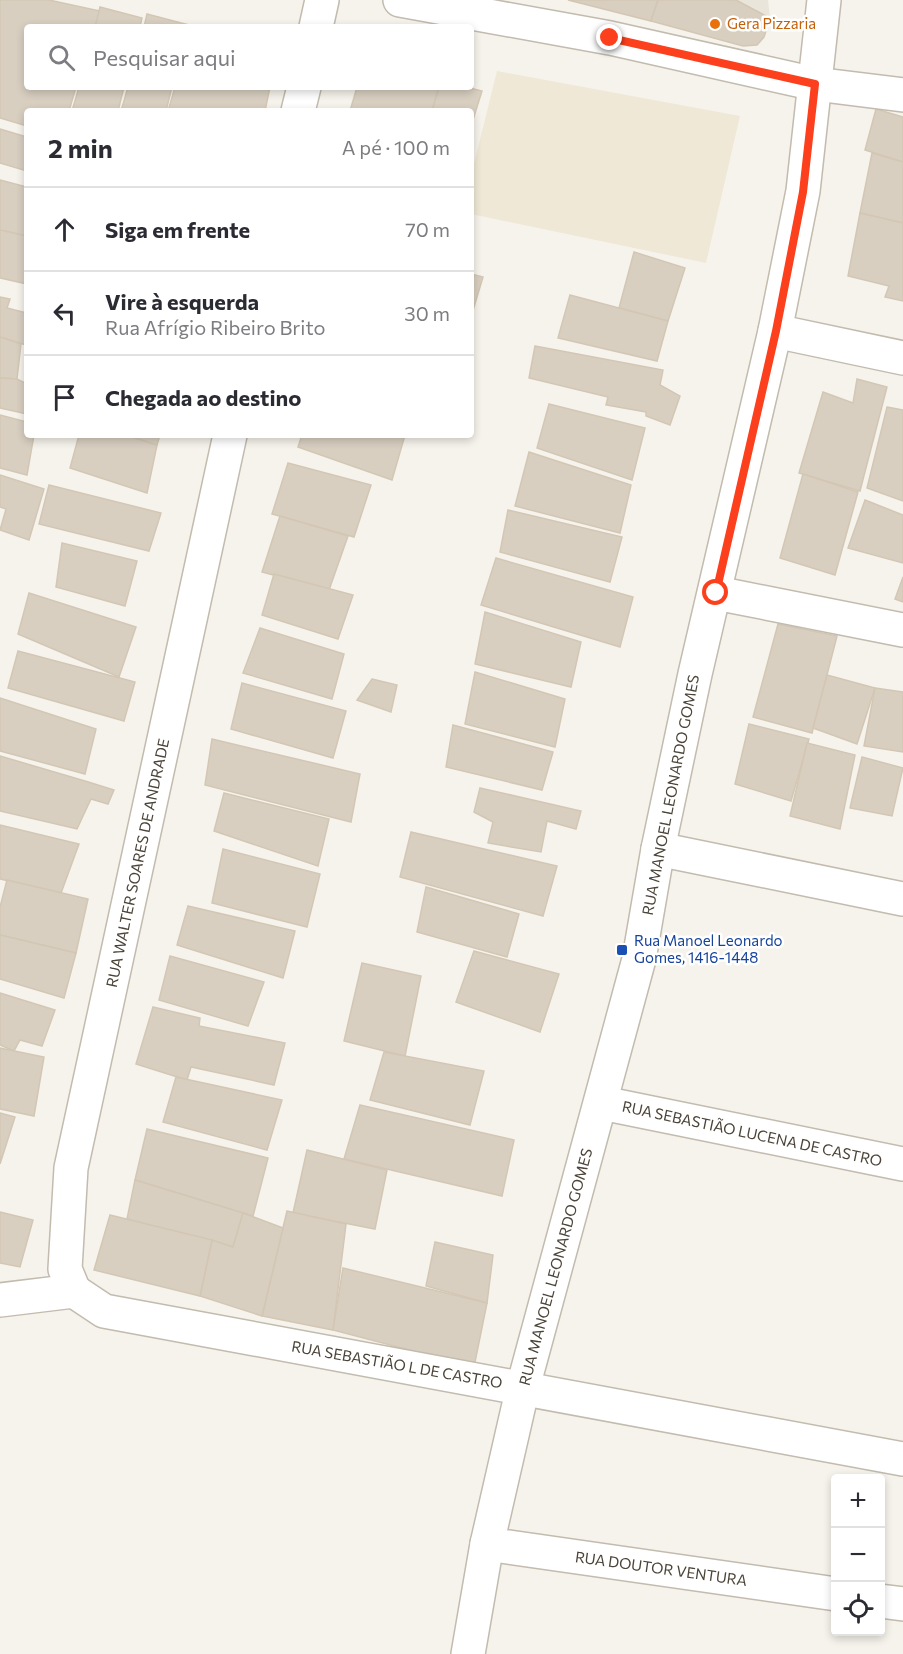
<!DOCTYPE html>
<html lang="pt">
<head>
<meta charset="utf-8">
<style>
  :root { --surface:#fff; --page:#f2f2f3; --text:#2b2b33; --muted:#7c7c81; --line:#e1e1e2 }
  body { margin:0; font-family:Commissioner,sans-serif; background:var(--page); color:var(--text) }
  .controls { position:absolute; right:18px; bottom:18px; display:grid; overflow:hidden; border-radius:6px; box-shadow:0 3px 9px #0003 }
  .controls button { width:54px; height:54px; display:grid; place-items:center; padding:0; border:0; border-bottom:2px solid var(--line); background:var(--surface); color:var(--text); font:30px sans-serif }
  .stop { position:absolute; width:18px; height:18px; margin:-14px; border:4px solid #fc3f1d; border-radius:50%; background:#fff }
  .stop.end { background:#fc3f1d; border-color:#fff; box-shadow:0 2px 6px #0008 }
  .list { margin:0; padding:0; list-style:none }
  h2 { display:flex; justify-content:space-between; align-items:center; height:78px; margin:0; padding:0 24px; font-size:26px }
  h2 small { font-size:20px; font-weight:400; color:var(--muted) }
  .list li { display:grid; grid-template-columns:39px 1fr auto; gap:18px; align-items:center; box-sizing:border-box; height:84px; padding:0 24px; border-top:2px solid var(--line) }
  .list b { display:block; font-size:22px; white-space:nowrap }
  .list p { margin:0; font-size:20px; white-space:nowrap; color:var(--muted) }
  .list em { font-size:20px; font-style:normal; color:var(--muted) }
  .icon { flex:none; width:33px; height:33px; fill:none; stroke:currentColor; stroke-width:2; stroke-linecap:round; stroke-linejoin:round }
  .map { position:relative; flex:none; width:903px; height:1654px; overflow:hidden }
  .search { position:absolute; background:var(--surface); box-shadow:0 3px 9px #0003; left:24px; top:24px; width:450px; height:66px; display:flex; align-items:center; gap:15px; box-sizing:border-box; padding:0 21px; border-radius:6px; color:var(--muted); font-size:22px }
  .panel { position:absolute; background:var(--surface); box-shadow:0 3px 9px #0003; left:24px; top:108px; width:450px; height:330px; border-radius:6px }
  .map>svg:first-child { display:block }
  .residential { fill:#eae5da }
  .education { fill:#efe8d6 }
  .building { fill:#d8cfc1; stroke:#d3c7b4; stroke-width:1.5 }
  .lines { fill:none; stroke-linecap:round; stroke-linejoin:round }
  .minor-casing { stroke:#c2bbae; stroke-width:36 }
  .minor { stroke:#fff; stroke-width:33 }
  .route { stroke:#fc3f1d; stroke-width:8 }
  .food-dot { fill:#e8710a; stroke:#fff; stroke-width:2 }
  .transit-dot { fill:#1a4fb4; stroke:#fff; stroke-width:2 }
  .labels { text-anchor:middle; stroke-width:5; stroke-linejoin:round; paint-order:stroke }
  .food-label { font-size:15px; fill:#c56008; stroke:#fff; text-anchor:start }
  .street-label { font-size:15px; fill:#4b4439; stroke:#fff }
  .transit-label { font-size:15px; fill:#164399; stroke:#fff; text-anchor:start }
</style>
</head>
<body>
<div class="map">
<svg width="903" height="1654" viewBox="0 0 903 1654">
  <rect width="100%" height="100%" fill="#f6f3ec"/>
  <polygon class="residential" points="736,0 768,0 770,18"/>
  <polygon class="education" points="497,71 740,116 706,263 471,214 471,176"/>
  <g class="building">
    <polygon points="0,0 49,0 100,11 95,27 27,27 27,87 76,87 69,111 27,111 27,126 0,118"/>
    <polygon points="568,0 658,0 651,21"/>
    <polygon points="658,0 736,0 770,18 764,37 757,45 743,46 651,21"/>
    <polygon points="100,7 142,18 140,27 95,27"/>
    <polygon points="147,14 189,25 188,27 144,27"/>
    <polygon points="79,87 124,87 118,111 72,111"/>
    <polygon points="128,87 172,87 166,111 121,111"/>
    <polygon points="175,87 270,87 265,111 168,111"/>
    <polygon points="357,87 439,87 432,111 350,111"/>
    <polygon points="439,87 466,87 482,91 471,126 471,111 432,111"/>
    <polygon points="876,109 903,117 903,162 865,150"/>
    <polygon points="0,129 27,137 27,171 0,163"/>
    <polygon points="872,153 903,162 903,223 860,213"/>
    <polygon points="0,180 27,187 27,236 0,230"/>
    <polygon points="860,213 903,223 903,301 885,297 889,286 848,276"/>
    <polygon points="0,230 27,236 27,284 0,278"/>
    <polygon points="634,252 685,268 668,321 619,308"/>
    <polygon points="471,274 483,277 471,317"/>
    <polygon points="570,295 668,321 657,361 558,338"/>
    <polygon points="0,297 10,299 7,308 27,313 26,345 0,337"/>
    <polygon points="0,337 21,344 17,379 0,378"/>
    <polygon points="535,346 663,370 660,385 680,396 670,425 646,416 646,412 606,405 608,397 529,378"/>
    <polygon points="0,378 17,379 27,384 27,414 0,408"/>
    <polygon points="857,379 887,387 860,491 799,473 823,392 853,403"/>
    <polygon points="549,404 645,428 632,480 537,448"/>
    <polygon points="887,407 903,410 903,501 867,488"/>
    <polygon points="0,415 27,422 27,435 34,435 27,475 0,468"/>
    <polygon points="79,435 126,435 157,445 147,493 70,468"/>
    <polygon points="126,435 160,435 157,445"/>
    <polygon points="302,435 405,435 392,480 298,447"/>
    <polygon points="529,452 631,485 620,533 515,506"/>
    <polygon points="288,463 371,485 354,537 272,514"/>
    <polygon points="803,474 858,492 835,575 780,558"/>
    <polygon points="0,475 44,489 29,540 0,530 6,509 0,507"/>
    <polygon points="49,485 161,513 149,551 39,524"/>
    <polygon points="865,500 903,515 903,563 848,548"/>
    <polygon points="508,510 622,537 610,582 500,552"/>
    <polygon points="280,516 348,536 329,590 262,572"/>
    <polygon points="62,543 137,561 125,606 56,587"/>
    <polygon points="496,558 633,597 620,647 481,605"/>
    <polygon points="274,574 353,595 338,639 262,615"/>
    <polygon points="903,577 903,602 895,599"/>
    <polygon points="29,593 136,627 119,677 18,634"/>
    <polygon points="485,612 581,642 571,687 475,664"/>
    <polygon points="778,624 837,636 812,733 753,717"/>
    <polygon points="260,628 344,654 332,699 243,673"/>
    <polygon points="18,651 135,682 124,721 8,688"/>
    <polygon points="475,672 565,699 555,747 465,724"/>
    <polygon points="827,675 875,688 857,744 813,728"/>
    <polygon points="372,679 397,685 391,712 357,700"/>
    <polygon points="242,683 346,711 333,758 231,729"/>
    <polygon points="875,688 903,692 903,752 864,746"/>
    <polygon points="0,698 96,729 85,774 0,751"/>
    <polygon points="749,724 809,739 791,801 735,784"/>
    <polygon points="453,725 553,752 542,790 446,767"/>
    <polygon points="212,739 360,774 351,822 205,785"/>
    <polygon points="807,743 855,755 840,829 790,816"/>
    <polygon points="0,756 85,781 114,790 108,804 91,799 77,829 0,811"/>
    <polygon points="862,757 903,768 892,816 850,808"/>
    <polygon points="480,788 581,811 576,829 547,821 541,852 488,843 493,822 474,812"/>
    <polygon points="224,793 329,819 318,866 214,831"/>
    <polygon points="0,825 79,844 61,893 0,879"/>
    <polygon points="411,832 557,866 543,916 400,877"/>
    <polygon points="223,849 320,874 307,927 212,903"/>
    <polygon points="7,880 88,899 76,953 0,935 0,907"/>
    <polygon points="426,887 519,914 507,957 417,932"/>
    <polygon points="188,906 295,931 283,978 177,945"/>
    <polygon points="0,935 76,953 64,998 0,979"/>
    <polygon points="474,951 559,974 540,1032 456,1002"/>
    <polygon points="170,956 264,982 248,1026 159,1000"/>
    <polygon points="362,963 421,976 405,1056 344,1041"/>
    <polygon points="0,993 55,1010 42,1046 20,1040 14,1051 0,1045"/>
    <polygon points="153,1007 200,1018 199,1026 285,1043 274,1085 191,1067 187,1080 136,1064"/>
    <polygon points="0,1048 44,1057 34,1116 0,1109"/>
    <polygon points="384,1052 484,1071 470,1125 370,1100"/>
    <polygon points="176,1077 282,1100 267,1150 163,1122"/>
    <polygon points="360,1105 514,1140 502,1196 344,1159"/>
    <polygon points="0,1113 15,1117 0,1164"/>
    <polygon points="147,1129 268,1158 253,1216 135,1180"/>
    <polygon points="307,1150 387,1170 375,1229 293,1213"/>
    <polygon points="135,1180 243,1213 233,1247 127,1219"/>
    <polygon points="287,1211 346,1224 333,1330 262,1316"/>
    <polygon points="0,1212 33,1220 20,1267 0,1263"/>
    <polygon points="243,1213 283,1228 262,1316 200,1296 212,1240 233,1247"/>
    <polygon points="110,1215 212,1240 200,1296 94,1270"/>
    <polygon points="435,1242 493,1255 487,1303 426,1286"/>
    <polygon points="343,1268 487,1303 474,1367 333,1330"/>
  </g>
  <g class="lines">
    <g class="minor-casing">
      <g id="minor">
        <polyline points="400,0 610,38 815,84 903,95"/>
        <polyline points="316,27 322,0"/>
        <polyline points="298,111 304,87"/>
        <polyline points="775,331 903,358"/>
        <polyline points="716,593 903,630"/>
        <polyline points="658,849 903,899"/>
        <polyline points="602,1103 903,1164"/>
        <polyline points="74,1291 65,1269 71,1168 230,435"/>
        <polyline points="74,1291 104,1311 903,1459"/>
        <polyline points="0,1300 74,1291"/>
        <polyline points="487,1544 836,1594"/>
        <polyline points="880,1601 903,1604"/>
        <polyline points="468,1654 487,1544 523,1387 639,959 658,849 695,674 775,331 803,191 824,0"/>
      </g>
    </g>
    <use href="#minor" class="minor"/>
  </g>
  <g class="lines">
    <polyline class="route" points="610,38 815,84 803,192 776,331 716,593"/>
  </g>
  <circle class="food-dot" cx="715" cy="24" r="6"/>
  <rect class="transit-dot" x="616" y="944" width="12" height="12" rx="3"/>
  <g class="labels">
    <g class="food-label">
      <text x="727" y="29">Gera Pizzaria</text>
    </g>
    <g class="street-label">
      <text transform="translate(671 795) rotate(-79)" y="5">RUA MANOEL LEONARDO GOMES</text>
      <text transform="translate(138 863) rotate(-78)" y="5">RUA WALTER SOARES DE ANDRADE</text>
      <text transform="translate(752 1134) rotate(12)" y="5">RUA SEBASTIÃO LUCENA DE CASTRO</text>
      <text transform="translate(556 1267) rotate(-75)" y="5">RUA MANOEL LEONARDO GOMES</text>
      <text transform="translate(397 1365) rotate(10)" y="5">RUA SEBASTIÃO L DE CASTRO</text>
      <text transform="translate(661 1569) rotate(8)" y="5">RUA DOUTOR VENTURA</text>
    </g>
    <g class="transit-label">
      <text x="634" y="946">Rua Manoel Leonardo<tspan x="634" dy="17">Gomes, 1416-1448</tspan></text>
    </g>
  </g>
</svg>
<div class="controls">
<button>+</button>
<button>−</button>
<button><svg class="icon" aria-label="locate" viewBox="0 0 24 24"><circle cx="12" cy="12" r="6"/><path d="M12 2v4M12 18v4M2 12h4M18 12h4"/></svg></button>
</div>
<div class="stop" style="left:716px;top:593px"></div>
<div class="stop end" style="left:610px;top:38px"></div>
<div class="search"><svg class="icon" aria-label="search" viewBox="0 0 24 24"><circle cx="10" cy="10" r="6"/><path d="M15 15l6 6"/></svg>Pesquisar aqui</div>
<section class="panel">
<h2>2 min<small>A pé · 100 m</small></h2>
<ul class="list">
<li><svg class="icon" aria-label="ahead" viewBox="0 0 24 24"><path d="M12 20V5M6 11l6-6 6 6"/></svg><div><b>Siga em frente</b></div><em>70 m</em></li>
<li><svg class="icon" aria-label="left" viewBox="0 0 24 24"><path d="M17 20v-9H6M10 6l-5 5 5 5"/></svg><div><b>Vire à esquerda</b><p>Rua Afrígio Ribeiro Brito</p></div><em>30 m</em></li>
<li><svg class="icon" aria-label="arrive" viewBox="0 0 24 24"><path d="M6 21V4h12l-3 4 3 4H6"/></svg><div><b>Chegada ao destino</b></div></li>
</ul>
</section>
</div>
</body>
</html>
